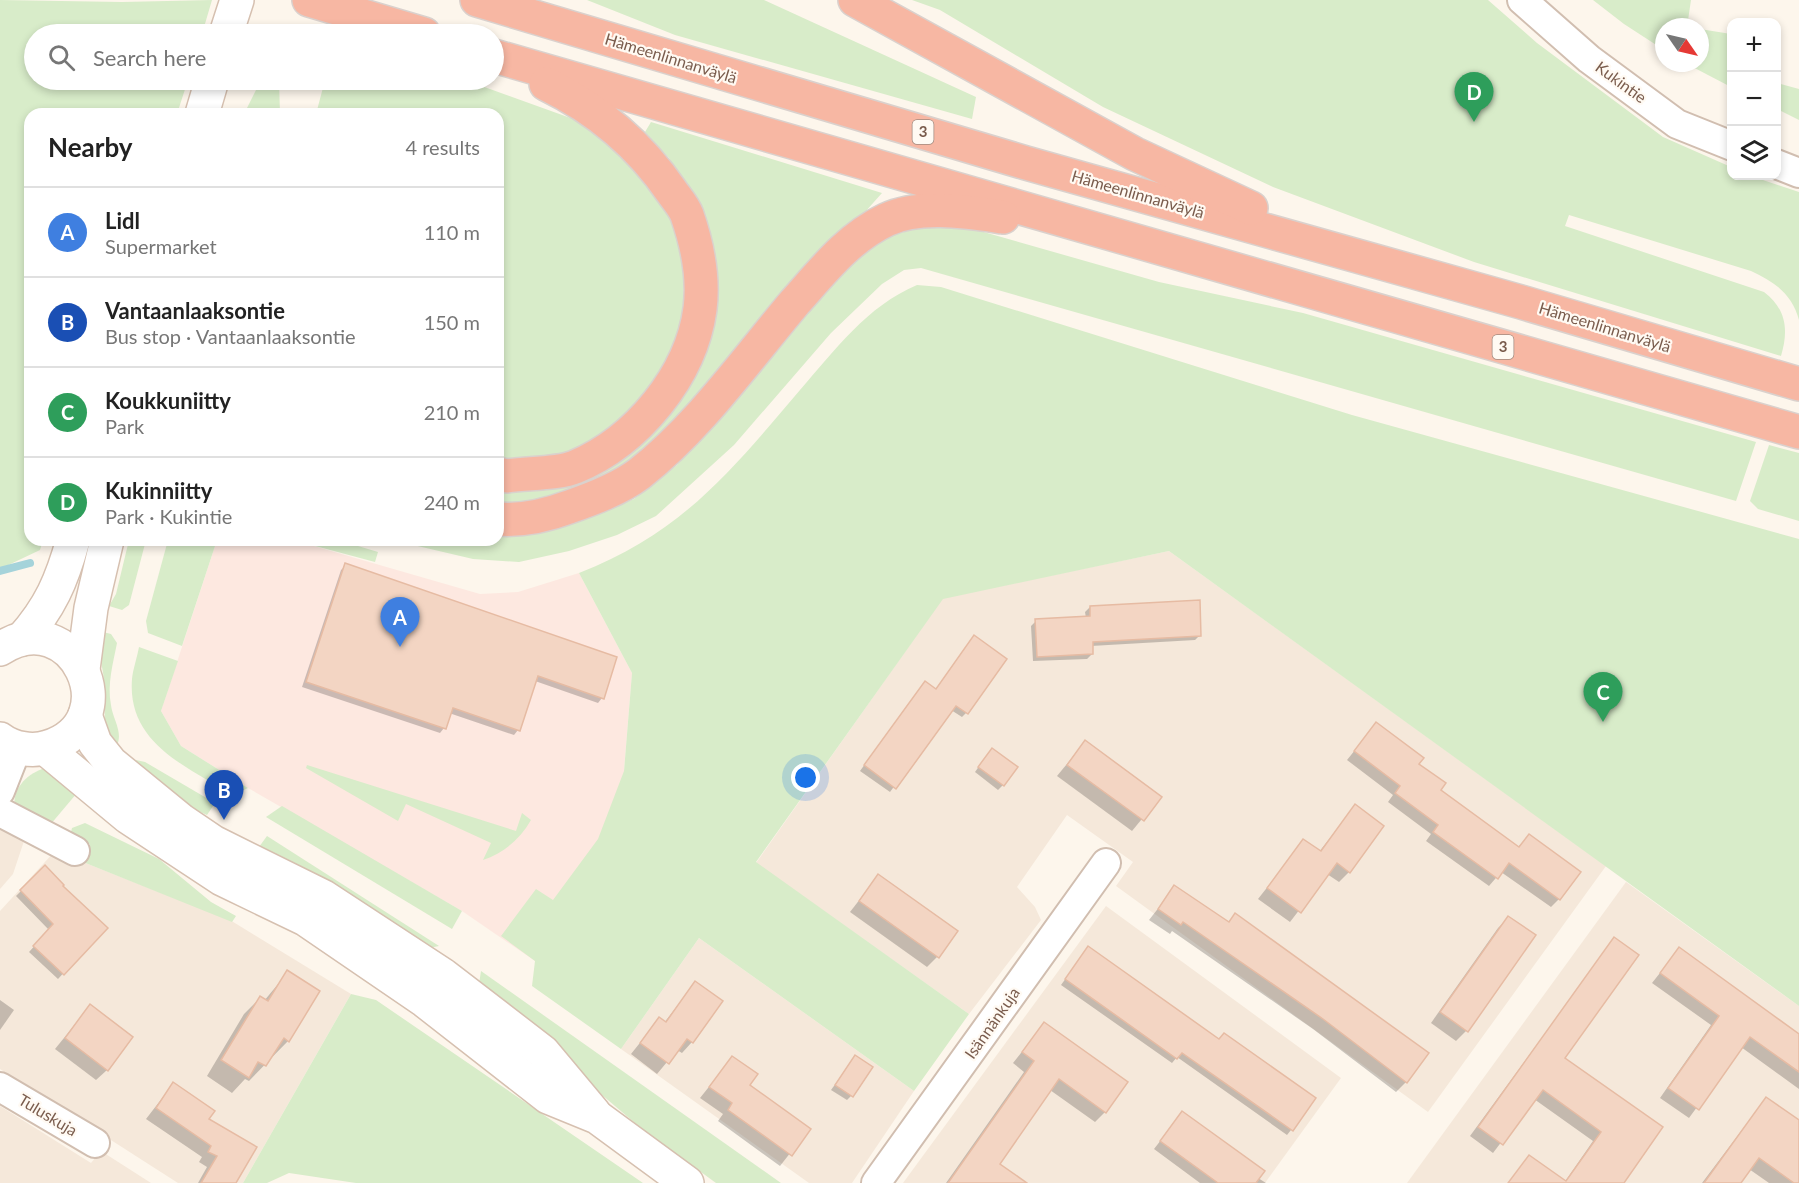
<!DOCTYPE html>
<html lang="en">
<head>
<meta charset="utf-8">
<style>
  :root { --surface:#fff; --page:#f2f2f2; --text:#222; --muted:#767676; --line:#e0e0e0; --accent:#0f766e }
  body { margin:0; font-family:Lato,sans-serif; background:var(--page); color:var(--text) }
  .controls { position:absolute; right:18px; top:18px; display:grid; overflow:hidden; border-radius:12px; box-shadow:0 3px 9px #0003 }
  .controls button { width:54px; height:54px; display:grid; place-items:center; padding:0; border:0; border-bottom:2px solid var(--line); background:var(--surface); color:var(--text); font:30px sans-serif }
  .compass { position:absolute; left:1655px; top:18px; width:54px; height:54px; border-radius:50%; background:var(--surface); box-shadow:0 3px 9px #0003; rotate:124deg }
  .you { position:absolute; left:806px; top:778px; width:21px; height:21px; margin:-15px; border:4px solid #fff; border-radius:50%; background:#1a73e8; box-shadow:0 0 0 9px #1a73e833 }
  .badge { display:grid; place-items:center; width:39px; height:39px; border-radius:50%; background:var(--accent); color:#fff; font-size:20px; font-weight:700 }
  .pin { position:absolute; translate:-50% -50px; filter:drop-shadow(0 2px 3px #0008) }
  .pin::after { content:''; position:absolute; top:32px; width:21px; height:18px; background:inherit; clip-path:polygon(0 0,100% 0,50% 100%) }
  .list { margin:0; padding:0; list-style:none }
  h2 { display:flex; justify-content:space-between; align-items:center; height:78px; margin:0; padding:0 24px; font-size:26px }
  h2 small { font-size:20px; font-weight:400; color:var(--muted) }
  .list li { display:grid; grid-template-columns:39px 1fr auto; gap:18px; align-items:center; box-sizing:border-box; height:90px; padding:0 24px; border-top:2px solid var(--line) }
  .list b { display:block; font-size:22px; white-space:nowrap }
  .list p { margin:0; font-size:20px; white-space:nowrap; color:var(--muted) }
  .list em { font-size:20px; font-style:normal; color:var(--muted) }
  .icon { flex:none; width:33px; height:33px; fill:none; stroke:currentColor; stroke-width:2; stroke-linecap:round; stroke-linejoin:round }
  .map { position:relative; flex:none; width:1799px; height:1183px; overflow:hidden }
  .search { position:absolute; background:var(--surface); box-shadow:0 3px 9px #0003; left:24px; top:24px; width:480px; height:66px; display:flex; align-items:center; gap:15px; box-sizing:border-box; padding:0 21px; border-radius:33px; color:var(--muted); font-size:22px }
  .panel { position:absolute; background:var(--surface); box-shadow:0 3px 9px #0003; left:24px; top:108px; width:480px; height:438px; border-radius:18px }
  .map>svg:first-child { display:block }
  .residential { fill:#f5e8da }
  .commercial { fill:#fde8e0 }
  .green { fill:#d8ecc9 }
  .shadow { fill:#0003 }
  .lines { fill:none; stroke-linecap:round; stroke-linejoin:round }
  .stream { stroke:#a5d3da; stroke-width:8 }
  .building { fill:#f3d5c3; stroke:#e6bba3; stroke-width:1.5 }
  .street-casing { stroke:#d1beb0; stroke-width:32 }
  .secondary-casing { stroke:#d6c0b0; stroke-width:36 }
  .highway-casing { stroke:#dad1cd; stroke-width:36 }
  .street { stroke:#fff; stroke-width:28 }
  .secondary { stroke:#fff; stroke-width:33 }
  .highway { stroke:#f7b7a3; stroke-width:33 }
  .labels { text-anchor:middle; stroke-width:4.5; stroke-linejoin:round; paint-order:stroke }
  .shield { fill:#fffaf3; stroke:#a28b7f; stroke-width:1.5 }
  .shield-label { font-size:15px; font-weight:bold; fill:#7a5c4d }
  .street-label { font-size:16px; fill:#7a5c4d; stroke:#fffaf3 }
</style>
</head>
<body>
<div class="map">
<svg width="1799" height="1183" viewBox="0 0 1799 1183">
  <rect width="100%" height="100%" fill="#fdf6ec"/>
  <g class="residential">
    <polygon points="1169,551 1606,866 1428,1112 1116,886 1133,862 1067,815 1017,887 1035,907 1041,920 969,1014 756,863 943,598"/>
    <polygon points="0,824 25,838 13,874 0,889"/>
    <polygon points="55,851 230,920 351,994 243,1183 178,1183 0,1069 0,911"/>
    <polygon points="1626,882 1799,1006 1799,1183 1407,1183"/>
    <polygon points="1106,906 1341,1078 1265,1183 903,1183"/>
    <polygon points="699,938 914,1091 852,1183 809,1183 621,1049"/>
    <polygon points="0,1106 91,1163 101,1151 151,1183 0,1183"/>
  </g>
  <polygon class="commercial" points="217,540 293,540 480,594 518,592 579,573 632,673 624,770 646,774 535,961 462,911 248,788 181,746 161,711"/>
  <g class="green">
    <polygon points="0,0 122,2 212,0 202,34 34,34 34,80 188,80 177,114 30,114 30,540 43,540 40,550 0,569"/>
    <polygon points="587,0 764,0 976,97 972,119 675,35"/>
    <path d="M912 0H1488L1537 43 1663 137 1731 167 1732 176H1751L1799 192V320C1792 294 1775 282 1751 271L1569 215 1565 226 1764 292C1786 309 1789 329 1781 356L1474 262 1273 187 1103 107 940 10Z"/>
    <polygon points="1593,0 1691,0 1687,27 1664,27 1664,50 1624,24"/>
    <polygon points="1700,29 1731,34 1731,87 1685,63 1700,63"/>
    <polygon points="261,80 279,80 280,114 244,114"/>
    <polygon points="325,80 465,80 576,120 619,149 656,193 677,232 684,279 682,326 664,370 636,410 606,435 556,456 514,461 498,459 498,114 316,114"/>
    <polygon points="1777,83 1799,89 1799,120 1777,109"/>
    <polygon points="651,122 882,193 647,456 558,499 498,506 498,487 525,487 687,383 692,199 669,158 645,132"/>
    <polygon points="959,225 1159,282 1303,313 1756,442 1736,501 921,268 904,270 882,284 831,333 734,445 656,516 617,535 569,551 519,562 473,559 392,540 498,540 498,528 596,514 634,499 677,465 831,286 860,255 889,236 919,228"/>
    <path d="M917 285 941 287 1352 415 1799 539V1006L1169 551 943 599 756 862 969 1014 914 1091 699 938 621 1049 532 986 535 961 501 936 536 889 553 900 598 839 624 771 632 673 579 573C682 533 731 471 800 390 835 350 867 306 917 285Z"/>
    <polygon points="1769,445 1799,453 1799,521 1758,509 1750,501"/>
    <polygon points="129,540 146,540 129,605 122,610 109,606 116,594"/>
    <polygon points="168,540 217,540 182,646 148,633 146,621"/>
    <polygon points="293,540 338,540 378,552 375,562"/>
    <path d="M99 631 111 634 117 643C113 664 107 684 111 705 113 721 126 735 114 750 101 723 106 710 104 681 103 661 95 652 99 631Z"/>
    <path d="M139 647 178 661 161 711 181 746 248 788 233 795C187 767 127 743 132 679 133 669 137 658 139 647Z"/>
    <polygon points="136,760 145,762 215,803 207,815 160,794 131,764"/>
    <path d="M307 765 516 831 522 813 531 820C520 839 504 853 483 860L491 843 406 804 398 821 306 768Z"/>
    <path d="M42 769 54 770 77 793 50 825 15 809C11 790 26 775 42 769Z"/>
    <polygon points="282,806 462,911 452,929 266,817"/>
    <polygon points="85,823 159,859 211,902 236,916 232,922 83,862 90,844 70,836 72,828"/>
    <polygon points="267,836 439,946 429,948 259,847"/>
    <polygon points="481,971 781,1183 716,1183 642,1129 488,998 479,984"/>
    <polygon points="351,994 376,1000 643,1183 356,1183 289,1173 267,1183 243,1183"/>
  </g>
  <g class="shadow">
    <polygon points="346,565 602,698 598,703 535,681 518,730 514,735 449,713 444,728 440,733 302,687 341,570"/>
    <polygon points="1090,607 1200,635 1195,640 1091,646 1092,654 1087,659 1033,661 1031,626 1036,621 1086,618 1085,612"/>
    <polygon points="970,642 966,713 962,717 951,710 890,792 860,771 920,688 925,683 935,690"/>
    <polygon points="1376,724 1417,764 1439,790 1518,847 1529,836 1559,899 1551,907 1501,872 1489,886 1426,841 1431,834 1388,802 1393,795 1347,760"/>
    <polygon points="1085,742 1160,797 1132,831 1057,776"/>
    <polygon points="987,755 1003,785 998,790 975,772"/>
    <polygon points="1355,806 1349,872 1339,882 1327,874 1290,922 1258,899 1304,841 1319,852"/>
    <polygon points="45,867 60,887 105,928 58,979 29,952 49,930 16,896"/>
    <polygon points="878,876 937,957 927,967 850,912"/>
    <polygon points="1175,887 1227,923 1235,915 1406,1082 1396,1092 1313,1029 1172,931 1170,934 1149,920"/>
    <polygon points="1508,918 1466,1031 1456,1041 1431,1023 1498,928"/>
    <polygon points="1614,939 1562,1058 1661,1128 1622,1183 1564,1183 1593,1141 1534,1099 1493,1153 1470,1136"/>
    <polygon points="1679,949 1799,1035 1799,1089 1741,1047 1689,1118 1660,1098 1711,1025 1652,983"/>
    <polygon points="1084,953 1291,1130 1287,1135 1177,1057 1172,1063 1061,985"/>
    <polygon points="288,972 288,1041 249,1081 245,1079 232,1093 207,1076 244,1014 260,998 264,1001"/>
    <polygon points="695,983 721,1002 692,1042 682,1053 677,1050 657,1074 631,1054 659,1019 664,1023"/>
    <polygon points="0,1000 14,1010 0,1030"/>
    <polygon points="90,1006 107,1070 96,1080 55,1049"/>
    <polygon points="1044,1024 1105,1112 1095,1122 1050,1090 998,1164 1025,1183 946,1183 1024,1072 1013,1063"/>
    <polygon points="855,1057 851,1096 847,1100 831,1090"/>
    <polygon points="732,1058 748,1085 809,1129 780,1166 718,1121 723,1114 700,1098"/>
    <polygon points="173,1084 207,1119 235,1183 198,1183 207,1167 199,1162 202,1157 146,1119"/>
    <polygon points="1766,1098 1799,1150 1799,1183 1769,1183 1749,1169 1739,1183 1702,1183"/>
    <polygon points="1182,1113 1258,1178 1266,1183 1200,1183 1154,1149"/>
  </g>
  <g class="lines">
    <polyline class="stream" points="0,571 30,563"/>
  </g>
  <g class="building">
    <polygon points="345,563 617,657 604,699 538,676 520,731 453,708 446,729 306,682"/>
    <polygon points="1200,600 1201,636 1093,642 1093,654 1037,657 1035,619 1090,616 1090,606"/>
    <polygon points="974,635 1007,659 968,714 956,706 896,789 864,765 925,681 936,689"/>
    <polygon points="1376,722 1424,758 1419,764 1446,783 1441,790 1519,847 1529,834 1581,872 1560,900 1509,863 1498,879 1433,832 1438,825 1395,793 1400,786 1354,751"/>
    <polygon points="1085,740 1162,797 1144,821 1067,765"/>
    <polygon points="992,748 1018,767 1004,786 978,767"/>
    <polygon points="1355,804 1384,826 1350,873 1337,863 1301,913 1267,888 1303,839 1321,851"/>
    <polygon points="45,865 64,885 63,886 108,928 64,975 33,946 53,924 20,890"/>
    <polygon points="878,874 958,931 939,958 859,901"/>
    <polygon points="1174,885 1229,922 1235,913 1429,1053 1407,1083 1323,1019 1183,922 1181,925 1158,909"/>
    <polygon points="1508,916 1536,935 1468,1032 1440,1012"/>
    <polygon points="1614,937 1639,955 1565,1058 1663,1127 1624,1183 1508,1183 1529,1155 1566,1181 1601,1132 1543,1090 1503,1145 1478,1127"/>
    <polygon points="1088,946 1219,1039 1224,1033 1316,1098 1293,1131 1182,1053 1177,1059 1065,979"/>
    <polygon points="1679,947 1799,1034 1799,1072 1750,1037 1699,1110 1668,1088 1719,1016 1660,973"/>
    <polygon points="287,970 320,991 289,1042 284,1038 266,1066 258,1062 249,1078 221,1060 260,996 268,1001"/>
    <polygon points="695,981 723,1001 693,1043 687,1039 669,1064 640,1043 659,1017 666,1022"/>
    <polygon points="90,1004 133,1037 108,1071 65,1038"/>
    <polygon points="1044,1022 1128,1082 1106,1113 1059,1079 1000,1164 1027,1183 948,1183 1034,1061 1022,1052"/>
    <polygon points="855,1055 873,1067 853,1097 835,1085"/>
    <polygon points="732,1056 758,1074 750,1085 811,1129 792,1156 728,1110 732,1103 709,1087"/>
    <polygon points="173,1082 215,1111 209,1119 257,1147 236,1183 201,1183 217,1156 208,1152 211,1146 156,1108"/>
    <polygon points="1766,1097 1799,1120 1799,1183 1794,1183 1759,1158 1741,1183 1704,1183"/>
    <polygon points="1182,1111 1265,1171 1256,1183 1218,1183 1160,1141"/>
  </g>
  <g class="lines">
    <g class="street-casing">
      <g id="street">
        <polyline points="1522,0 1589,59 1677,124 1732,146"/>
        <polyline points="1776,164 1799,173"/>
        <polyline points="0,791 17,748"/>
        <polyline points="0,812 75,851"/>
        <polyline points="0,1087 95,1143"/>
        <polyline points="876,1183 1106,863"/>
      </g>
    </g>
    <g class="secondary-casing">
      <g id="secondary">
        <polyline points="226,34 237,0"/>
        <polyline points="202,114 212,80"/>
        <path d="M22 639C50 608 62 580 73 540"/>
        <path d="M0 649C73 601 130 721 48 747 33 752 13 749 0 739"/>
        <polyline points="83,669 91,608 107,540"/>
        <polyline points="85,715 95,743 111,763 182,821 213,842 324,897 443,975 543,1052 594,1113"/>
        <polyline points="46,749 128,817 222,879 305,919 425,1001 548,1097 597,1117 687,1183"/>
      </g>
    </g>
    <g class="highway-casing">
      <g id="highway">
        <polyline points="309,0 424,34"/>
        <polyline points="477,0 1026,163 1521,302 1799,384"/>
        <polyline points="855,0 1135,154 1251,208"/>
        <polyline points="494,56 1799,432"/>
        <path d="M498 474 507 476C527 473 558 474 575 467 637 441 691 376 700 309 704 278 697 244 687 215 684 207 677 199 672 192 640 145 597 109 546 84"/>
        <path d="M498 519C523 521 545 516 569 507 592 499 619 489 639 474 699 427 746 360 795 302 822 272 848 238 886 220 919 204 968 212 1003 217"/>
      </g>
    </g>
    <use href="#street" class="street"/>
    <use href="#secondary" class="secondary"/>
    <use href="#highway" class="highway"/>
  </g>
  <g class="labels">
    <g class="shield">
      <rect x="912.5" y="120" width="21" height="24" rx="4.5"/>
      <rect x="1492.5" y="335" width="21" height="24" rx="4.5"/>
    </g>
    <g class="shield-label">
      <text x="923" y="137">3</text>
      <text x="1503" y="352">3</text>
    </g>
    <g class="street-label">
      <text transform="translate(671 58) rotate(17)" y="6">Hämeenlinnanväylä</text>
      <text transform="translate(1621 82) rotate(36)" y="6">Kukintie</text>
      <text transform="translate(1138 194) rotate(16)" y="6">Hämeenlinnanväylä</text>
      <text transform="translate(1605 327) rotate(17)" y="6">Hämeenlinnanväylä</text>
      <text transform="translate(992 1023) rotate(-55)" y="6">Isännänkuja</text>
      <text transform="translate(48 1115) rotate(31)" y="6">Tuluskuja</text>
    </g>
  </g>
</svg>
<div class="controls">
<button>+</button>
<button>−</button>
<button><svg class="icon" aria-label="layers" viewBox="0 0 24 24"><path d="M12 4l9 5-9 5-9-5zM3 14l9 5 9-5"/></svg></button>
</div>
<svg class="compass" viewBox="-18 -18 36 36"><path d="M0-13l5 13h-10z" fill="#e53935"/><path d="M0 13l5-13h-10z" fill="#767676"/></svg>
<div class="you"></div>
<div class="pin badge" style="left:400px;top:647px;background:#3f7fe0">A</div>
<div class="pin badge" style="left:224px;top:820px;background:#1a4fb4">B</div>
<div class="pin badge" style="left:1603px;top:722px;background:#2e9e5b">C</div>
<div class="pin badge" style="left:1474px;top:122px;background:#2e9e5b">D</div>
<div class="search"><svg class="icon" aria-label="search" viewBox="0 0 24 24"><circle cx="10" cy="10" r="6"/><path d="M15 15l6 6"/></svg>Search here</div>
<section class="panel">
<h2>Nearby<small>4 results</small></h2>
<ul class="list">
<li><span class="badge" style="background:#3f7fe0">A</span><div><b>Lidl</b><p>Supermarket</p></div><em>110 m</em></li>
<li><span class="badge" style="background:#1a4fb4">B</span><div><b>Vantaanlaaksontie</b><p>Bus stop · Vantaanlaaksontie</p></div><em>150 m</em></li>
<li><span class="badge" style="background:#2e9e5b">C</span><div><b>Koukkuniitty</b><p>Park</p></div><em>210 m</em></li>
<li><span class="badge" style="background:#2e9e5b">D</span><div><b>Kukinniitty</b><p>Park · Kukintie</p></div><em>240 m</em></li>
</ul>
</section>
</div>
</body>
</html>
